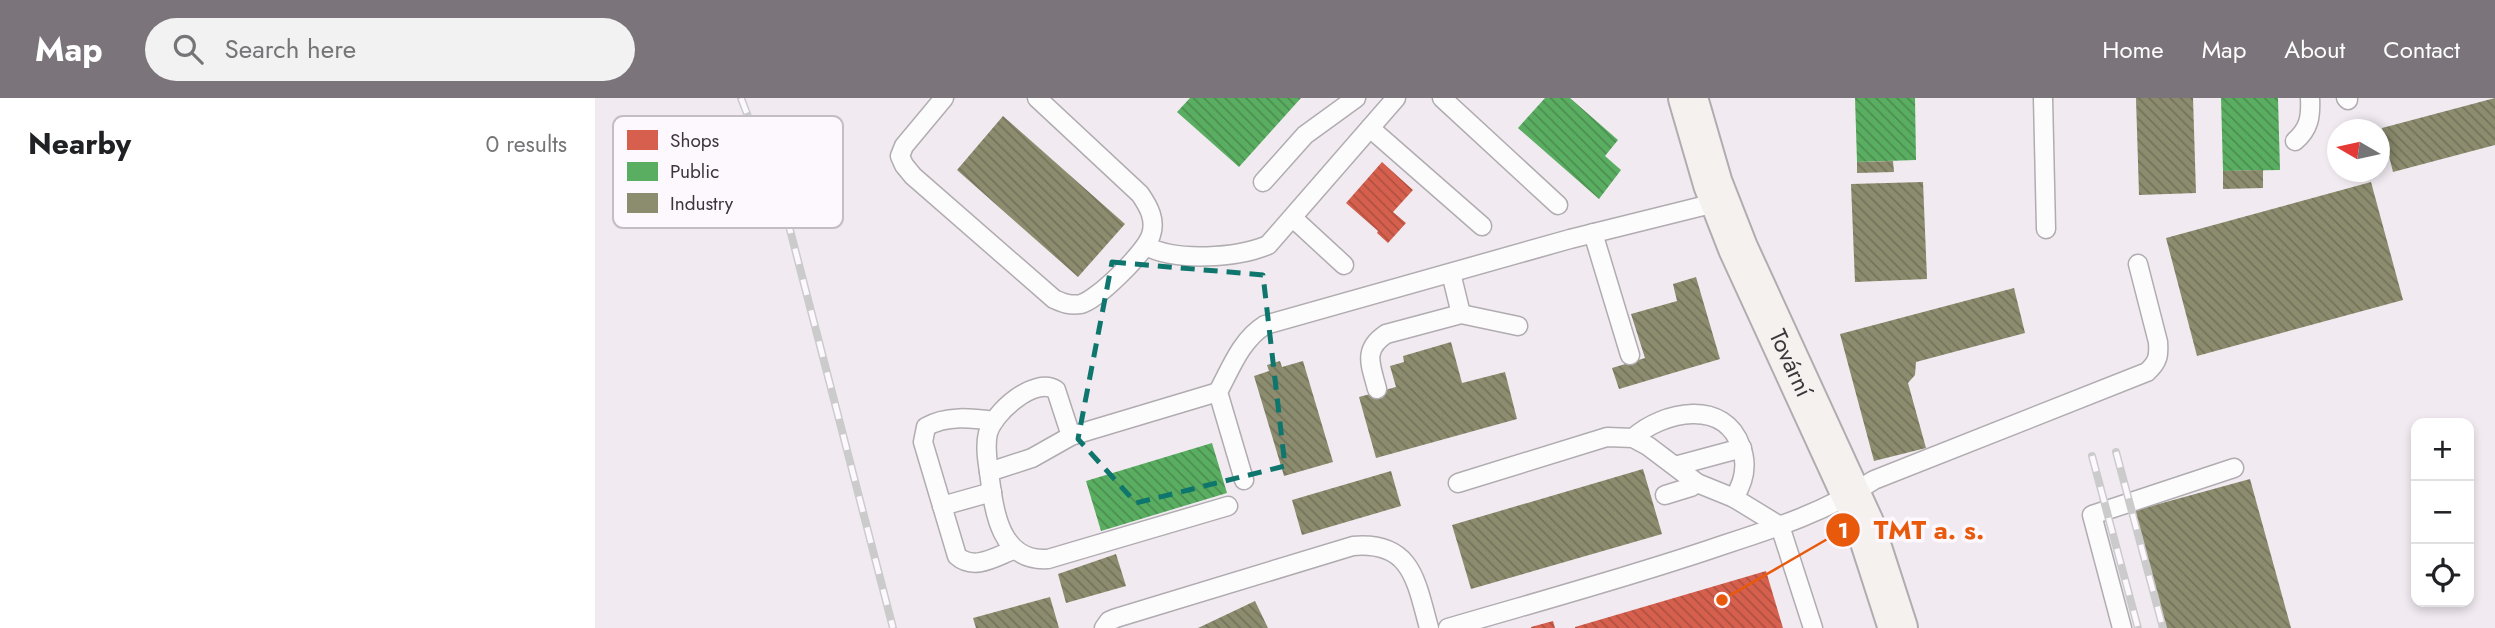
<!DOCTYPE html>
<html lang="en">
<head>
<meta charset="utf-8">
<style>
  :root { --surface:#fff; --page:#f2f2f2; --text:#202124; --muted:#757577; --line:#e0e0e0; --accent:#7b757b }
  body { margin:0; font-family:Jost,sans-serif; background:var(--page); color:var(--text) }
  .controls { position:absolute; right:21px; bottom:21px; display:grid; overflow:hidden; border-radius:14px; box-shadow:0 4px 10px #0003 }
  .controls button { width:63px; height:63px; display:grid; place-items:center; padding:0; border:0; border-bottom:2px solid var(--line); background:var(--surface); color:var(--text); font:35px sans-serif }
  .compass { position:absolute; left:1732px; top:21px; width:63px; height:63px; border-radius:50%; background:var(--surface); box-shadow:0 4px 10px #0003; rotate:279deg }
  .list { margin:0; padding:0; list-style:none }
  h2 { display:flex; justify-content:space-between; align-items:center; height:91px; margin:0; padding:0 28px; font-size:30px }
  h2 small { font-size:23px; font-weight:400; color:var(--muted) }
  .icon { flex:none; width:38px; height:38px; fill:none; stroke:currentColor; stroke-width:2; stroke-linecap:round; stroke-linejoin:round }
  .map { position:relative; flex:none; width:1900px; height:530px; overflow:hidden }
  header { display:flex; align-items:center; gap:42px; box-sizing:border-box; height:98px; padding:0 35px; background:var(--accent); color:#fff }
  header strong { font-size:33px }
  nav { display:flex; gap:38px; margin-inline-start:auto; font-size:24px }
  .search { width:490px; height:63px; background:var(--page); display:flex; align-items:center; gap:18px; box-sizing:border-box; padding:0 24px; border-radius:38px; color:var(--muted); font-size:26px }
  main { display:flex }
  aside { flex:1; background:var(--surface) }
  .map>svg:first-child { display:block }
  .shops { fill:url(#shops-back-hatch) }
  .public { fill:url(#public-back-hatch) }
  .industry { fill:url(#industry-back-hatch) }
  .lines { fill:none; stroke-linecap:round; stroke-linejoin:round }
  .lane-casing { stroke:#b0acb0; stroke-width:21 }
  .secondary-casing { stroke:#b0acb0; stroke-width:42 }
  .lane { stroke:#fdfcfd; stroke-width:18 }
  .secondary { stroke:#f4f1ee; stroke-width:38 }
  .rail-casing { stroke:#cccbcc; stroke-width:8 }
  .rail { stroke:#fdf7fe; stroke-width:5; stroke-dasharray:16; stroke-linecap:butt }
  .marked { fill:none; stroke:#0f766e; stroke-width:5; stroke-dasharray:14 9; stroke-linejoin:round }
  .labels { text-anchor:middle; stroke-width:7; stroke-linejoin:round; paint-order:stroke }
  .street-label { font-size:24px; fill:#3b363b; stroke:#fdf7fe }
  .key { fill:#fdf7fe; stroke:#c3bdc4; stroke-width:2 }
  .key-label { font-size:19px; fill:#3b363b }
  .leader { fill:none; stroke:#e8590c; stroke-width:2.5 }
  .callout-dot { fill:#e8590c; stroke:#fdf7fe; stroke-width:2.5 }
  .mark-label { font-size:21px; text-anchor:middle; font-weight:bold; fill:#fff }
  .callout-label { font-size:26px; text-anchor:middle; font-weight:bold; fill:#e8590c; stroke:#fdf7fe; stroke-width:7; stroke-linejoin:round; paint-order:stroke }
</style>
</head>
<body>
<header>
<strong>Map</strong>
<div class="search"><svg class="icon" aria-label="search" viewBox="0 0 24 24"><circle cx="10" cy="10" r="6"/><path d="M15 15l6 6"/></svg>Search here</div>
<nav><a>Home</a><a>Map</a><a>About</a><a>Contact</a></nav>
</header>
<main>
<aside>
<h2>Nearby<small>0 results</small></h2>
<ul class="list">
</ul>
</aside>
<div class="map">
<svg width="1900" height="530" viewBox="0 0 1900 530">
  <defs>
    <pattern id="shops-back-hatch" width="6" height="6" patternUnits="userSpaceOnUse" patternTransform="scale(1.75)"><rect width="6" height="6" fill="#d6604d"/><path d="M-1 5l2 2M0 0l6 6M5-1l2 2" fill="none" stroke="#af5041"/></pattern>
    <pattern id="public-back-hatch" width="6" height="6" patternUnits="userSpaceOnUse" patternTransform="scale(1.75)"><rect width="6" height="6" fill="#5aae61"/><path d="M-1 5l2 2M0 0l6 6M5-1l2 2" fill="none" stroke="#4c8e51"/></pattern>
    <pattern id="industry-back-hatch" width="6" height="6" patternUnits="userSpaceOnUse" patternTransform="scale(1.75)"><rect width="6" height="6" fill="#8c8c6e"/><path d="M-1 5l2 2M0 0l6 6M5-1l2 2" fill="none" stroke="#74735c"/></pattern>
  </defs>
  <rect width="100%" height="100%" fill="#f1ebf1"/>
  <g class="shops">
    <polygon points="787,64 818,92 798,114 811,125 793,145 782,135 783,133 751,105"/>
    <polygon points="1171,473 1188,530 980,530 980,529"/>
    <polygon points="958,523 960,530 936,530 936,529"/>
  </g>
  <g class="public">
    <polygon points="595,0 706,0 644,69 582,14"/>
    <polygon points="950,0 975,0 1023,42 1010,58 1026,72 1004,101 923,30"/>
    <polygon points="1260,0 1320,0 1321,62 1262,64"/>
    <polygon points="1626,0 1683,0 1685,72 1628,73"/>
    <polygon points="617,345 632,395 506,433 491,383"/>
  </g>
  <g class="industry">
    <polygon points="1541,0 1598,0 1601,95 1544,97"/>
    <polygon points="1900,0 1900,47 1798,74 1787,30"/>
    <polygon points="408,18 530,126 483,179 362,72"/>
    <polygon points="1298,63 1299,74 1262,75 1262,64"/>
    <polygon points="1668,72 1668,90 1628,91 1628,73"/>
    <polygon points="1328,84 1332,181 1260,184 1256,86"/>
    <polygon points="1776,84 1808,202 1602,258 1571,140"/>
    <polygon points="1101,179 1125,261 1024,291 1017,270 1050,260 1036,216 1082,203 1078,186"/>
    <polygon points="1419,190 1430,235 1321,264 1320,277 1313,285 1331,350 1279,363 1245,236"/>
    <polygon points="856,244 867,285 910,274 922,321 781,360 764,299 801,289 795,268 809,264 808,258"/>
    <polygon points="685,263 687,269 708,263 738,364 689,378 659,278 674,273 672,267"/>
    <polygon points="1048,371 1067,436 876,491 857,427"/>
    <polygon points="796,373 806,408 707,437 697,402"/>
    <polygon points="1655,381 1696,530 1570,530 1538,413"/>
    <polygon points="521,456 531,488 471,505 463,476"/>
    <polygon points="455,499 464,530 381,530 378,520"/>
    <polygon points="660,503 673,530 603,530"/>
  </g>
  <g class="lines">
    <g class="lane-casing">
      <g id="lane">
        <path d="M349 0 309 48 305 58 309 67 318 78 459 201C468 205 475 208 486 206 502 202 551 154 556 137 561 122 554 109 545 96L442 0"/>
        <polyline points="847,0 963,107"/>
        <polyline points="1448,0 1451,131"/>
        <polyline points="1751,0 1753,2"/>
        <polyline points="775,30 887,128"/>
        <path d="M1700 43C1714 31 1716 19 1715 0"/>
        <polyline points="668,84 710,37 761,0"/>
        <polyline points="698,120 749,167"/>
        <polyline points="998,135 1035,257"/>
        <path d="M551 148C581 164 642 160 673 147L801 0"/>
        <polyline points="856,175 866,216"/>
        <path d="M782 291C776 267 767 252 791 236L866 216 923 228"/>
        <path d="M623 294 476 338 437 360 394 374C399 412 404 464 453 461L633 408"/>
        <path d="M399 323C377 320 351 317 331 329L328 344 362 458C379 473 400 459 418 452"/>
        <path d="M1038 340C1068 313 1130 300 1146 349 1153 367 1149 384 1139 400"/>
        <polyline points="1080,368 1147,350"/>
        <path d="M394 374C392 361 390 347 393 335 399 314 440 278 461 292L476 338"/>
        <path d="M649 382 623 294C636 270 646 242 670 227L975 141 1124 104"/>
        <polyline points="863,385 1012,339 1038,340 1053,348 1102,385 1139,400 1185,428 1218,530"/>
        <polyline points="1070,397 1096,389 1102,385"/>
        <polyline points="347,408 397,394"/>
        <path d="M509 530 514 523 521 520 758 448C817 443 821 483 834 530"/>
        <path d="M853 530C945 503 1038 478 1128 447 1181 430 1232 413 1279 382L1552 274C1563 264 1564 258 1563 244L1543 166"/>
        <polyline points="1527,530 1497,417 1639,370"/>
      </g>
    </g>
    <g class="secondary-casing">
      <g id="secondary">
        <path id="s1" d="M1093 0 1118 86 1143 150 1269 425 1303 530"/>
      </g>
    </g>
    <use href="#lane" class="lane"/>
    <use href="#secondary" class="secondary"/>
    <g class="rail-casing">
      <g id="rail">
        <polyline points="146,0 193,124 298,530"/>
        <polyline points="1521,354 1568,530"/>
        <polyline points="1497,358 1543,530"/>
      </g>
    </g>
    <use href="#rail" class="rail"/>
  </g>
  <path class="marked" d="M517 164 668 177 690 368 541 405 483 341Z"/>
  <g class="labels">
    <g class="street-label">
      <text dy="8" stroke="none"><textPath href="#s1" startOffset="285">Tovární</textPath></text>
    </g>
  </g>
  <rect x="18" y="18" width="230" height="112" rx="10" class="key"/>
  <rect x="32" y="32" width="31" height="20" fill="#d6604d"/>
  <rect x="32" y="64" width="31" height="19" fill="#5aae61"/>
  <rect x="32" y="95" width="31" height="20" fill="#8c8c6e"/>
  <g class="key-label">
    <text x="75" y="49">Shops</text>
    <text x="75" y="80">Public</text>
    <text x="75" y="112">Industry</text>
  </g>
  <path class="leader" d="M1127 502L1248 432"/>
  <g class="callout-dot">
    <circle cx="1127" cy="502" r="7"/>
    <circle cx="1248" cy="432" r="18"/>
  </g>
  <g class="mark-label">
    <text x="1248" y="440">1</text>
  </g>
  <g class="callout-label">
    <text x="1334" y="441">TMT a. s.</text>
  </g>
</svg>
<div class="controls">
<button>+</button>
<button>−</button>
<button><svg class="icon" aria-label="locate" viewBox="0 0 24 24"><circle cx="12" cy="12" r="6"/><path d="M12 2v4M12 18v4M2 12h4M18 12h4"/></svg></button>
</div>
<svg class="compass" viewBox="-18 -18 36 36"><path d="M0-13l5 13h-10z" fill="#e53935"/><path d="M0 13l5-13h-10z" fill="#757577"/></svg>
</div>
</main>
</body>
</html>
